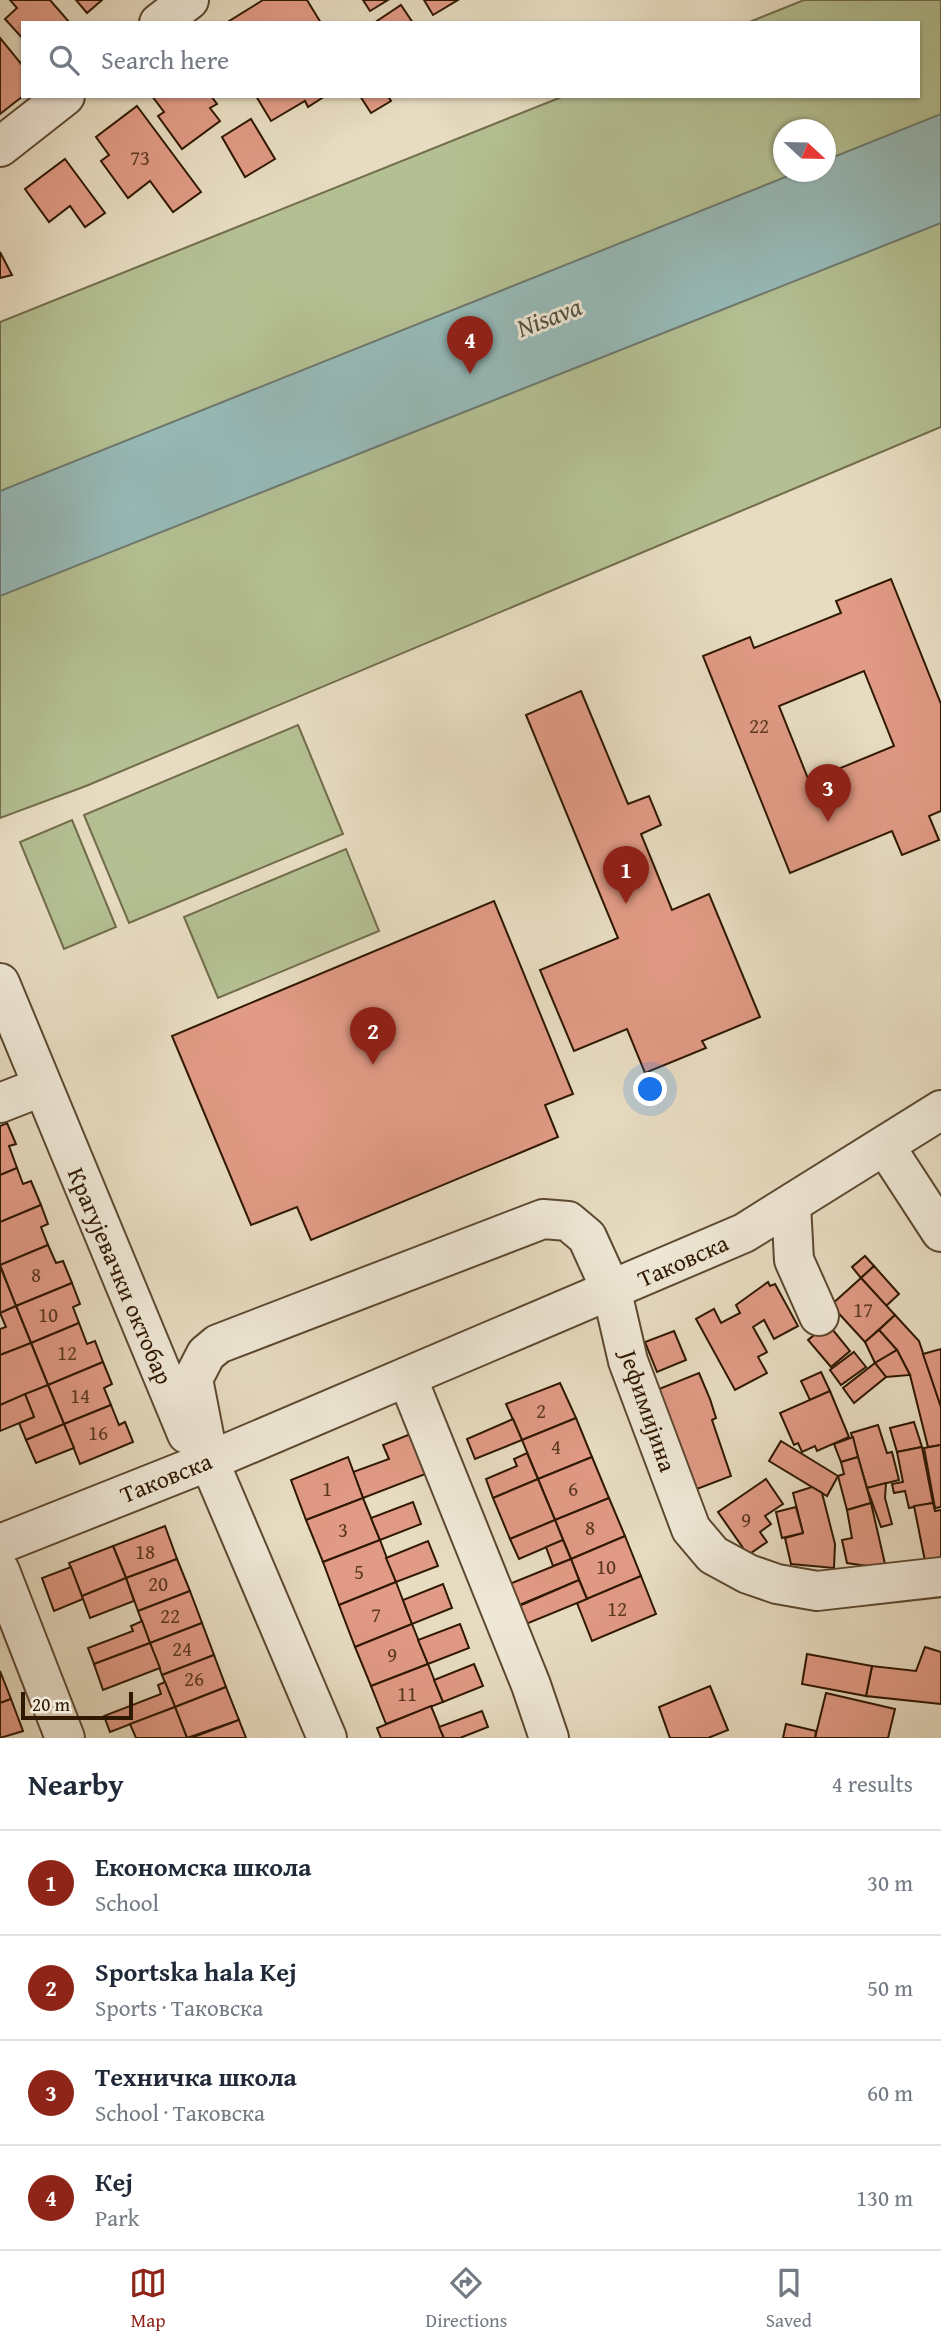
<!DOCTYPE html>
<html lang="en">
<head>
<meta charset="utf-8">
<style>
  :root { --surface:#fff; --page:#f6f6f7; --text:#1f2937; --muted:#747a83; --line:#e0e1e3; --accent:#8f2418 }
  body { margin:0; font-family:"Gentium Book Plus",serif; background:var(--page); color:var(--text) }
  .compass { position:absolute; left:773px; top:119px; width:63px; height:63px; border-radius:50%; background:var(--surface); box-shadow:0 2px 5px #0004; rotate:112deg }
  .scale { position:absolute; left:21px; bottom:18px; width:112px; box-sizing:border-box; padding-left:7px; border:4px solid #2f1800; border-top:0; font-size:19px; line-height:24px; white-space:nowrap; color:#2f1800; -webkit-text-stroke:5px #efe8d7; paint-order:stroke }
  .you { position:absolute; left:651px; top:1090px; width:24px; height:24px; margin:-18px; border:5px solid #fff; border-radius:50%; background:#1a73e8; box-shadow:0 0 0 10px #1a73e833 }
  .badge { display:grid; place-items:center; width:46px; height:46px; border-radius:50%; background:var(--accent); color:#fff; font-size:23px; font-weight:700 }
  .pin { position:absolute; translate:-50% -58px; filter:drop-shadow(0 2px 4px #0008) }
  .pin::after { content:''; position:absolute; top:37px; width:24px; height:21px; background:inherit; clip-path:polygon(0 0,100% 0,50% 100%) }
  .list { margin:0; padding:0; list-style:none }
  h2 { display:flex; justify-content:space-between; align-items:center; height:91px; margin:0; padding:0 28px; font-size:30px }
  h2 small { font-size:23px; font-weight:400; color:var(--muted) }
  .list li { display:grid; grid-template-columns:46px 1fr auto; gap:21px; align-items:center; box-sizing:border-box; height:105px; padding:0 28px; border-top:2px solid var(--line) }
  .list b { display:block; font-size:26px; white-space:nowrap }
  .list p { margin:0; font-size:23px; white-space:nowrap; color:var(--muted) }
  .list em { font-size:23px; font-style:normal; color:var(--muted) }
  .icon { flex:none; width:38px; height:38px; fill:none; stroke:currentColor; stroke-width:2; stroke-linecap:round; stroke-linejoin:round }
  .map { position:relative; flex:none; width:941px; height:1738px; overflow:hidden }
  .search { position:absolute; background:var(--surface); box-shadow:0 2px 5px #0004; left:21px; right:21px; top:21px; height:77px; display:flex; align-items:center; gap:18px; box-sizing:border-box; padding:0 24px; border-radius:0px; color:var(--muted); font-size:26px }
  .sheet { height:511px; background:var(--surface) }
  nav { display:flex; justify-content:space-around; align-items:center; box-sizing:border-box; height:98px; border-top:2px solid var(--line); background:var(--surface); font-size:19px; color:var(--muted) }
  nav a { display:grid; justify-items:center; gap:4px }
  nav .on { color:var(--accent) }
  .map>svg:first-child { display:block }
  .green { fill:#b4c093; stroke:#726c4a; stroke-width:2; fill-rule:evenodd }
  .water { fill:#97bab8; stroke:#6d796e; stroke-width:2 }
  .building { fill:#e19a85; stroke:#2f1800; stroke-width:2; fill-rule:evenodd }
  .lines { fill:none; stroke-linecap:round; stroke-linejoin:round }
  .minor-casing { stroke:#5d4930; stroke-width:42 }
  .minor { stroke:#efe8d7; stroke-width:38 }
  .labels { text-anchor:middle; stroke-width:6; stroke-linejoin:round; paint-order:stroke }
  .number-label { font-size:21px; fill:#5c3821 }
  .street-label { font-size:24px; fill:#2f1800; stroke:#efe8d7 }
  .water-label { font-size:26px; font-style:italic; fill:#535140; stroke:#efe8d7 }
</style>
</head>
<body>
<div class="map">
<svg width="941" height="1738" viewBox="0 0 941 1738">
  <rect width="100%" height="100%" fill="#e7dcc1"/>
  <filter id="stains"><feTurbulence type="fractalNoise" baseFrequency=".00286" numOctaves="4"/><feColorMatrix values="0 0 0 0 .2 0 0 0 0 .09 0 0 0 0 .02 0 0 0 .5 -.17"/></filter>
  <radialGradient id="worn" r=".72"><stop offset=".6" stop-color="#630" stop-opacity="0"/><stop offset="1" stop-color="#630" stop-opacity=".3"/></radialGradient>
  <g class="green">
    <path d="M804 0H941V427L86 786 0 818V322L564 96H918V23H747ZM783 130H825V172H783Z"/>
    <polygon points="298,725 343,834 129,923 84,815"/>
    <polygon points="72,820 116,927 64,949 20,842"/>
    <polygon points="346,849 379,931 218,998 184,917"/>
  </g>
  <polygon class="water" points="941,114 941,223 0,596 0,491 798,172 825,172 826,160"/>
  <g class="building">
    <polygon points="10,0 50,0 70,23 23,23 23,39 5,19 17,8"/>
    <polygon points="76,0 102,0 87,13"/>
    <polygon points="263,0 307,0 321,23 226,23"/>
    <polygon points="363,0 388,0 370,11"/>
    <polygon points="424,0 458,0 433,15"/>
    <polygon points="401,5 413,23 374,23"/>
    <polygon points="0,38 23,66 23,96 0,114"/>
    <polygon points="152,96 211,96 217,104 210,108 220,121 182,149 158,116 164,112"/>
    <polygon points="256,96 325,96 308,107 305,101 271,121"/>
    <polygon points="360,96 388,96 391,101 371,113"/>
    <polygon points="137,106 201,192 173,212 150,181 128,198 101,161 109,155 96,137"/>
    <polygon points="251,119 275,159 245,177 222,137"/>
    <polygon points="65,159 105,213 85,227 70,206 49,222 25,189"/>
    <polygon points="0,252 12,275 0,278"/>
    <path d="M891 579 941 704V811L929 816 939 840 902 855 892 831 790 873 703 656 750 637 754 648 841 613 836 601ZM864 671 894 746 809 781 779 706Z"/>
    <polygon points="581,691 628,804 649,796 661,825 641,834 672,910 709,894 760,1017 702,1041 706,1048 645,1073 627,1029 574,1051 540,970 618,938 526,715"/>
    <polygon points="494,901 573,1094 545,1105 558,1137 311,1240 297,1207 251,1225 172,1036"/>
    <polygon points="7,1123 16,1144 9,1146 17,1168 0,1175 0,1126"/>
    <polygon points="17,1168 23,1184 31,1181 41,1205 0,1222 0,1175"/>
    <polygon points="41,1205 48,1224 41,1227 48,1245 0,1265 0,1222"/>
    <polygon points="48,1245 56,1263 63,1261 72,1283 16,1306 0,1265"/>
    <polygon points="865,1256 874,1266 861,1278 852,1267"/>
    <polygon points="0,1266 16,1306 0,1313"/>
    <polygon points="874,1266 899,1294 886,1306 861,1278"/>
    <polygon points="861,1278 895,1315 865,1342 831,1305"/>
    <polygon points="768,1282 770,1286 775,1284 798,1326 774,1339 764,1320 753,1327 767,1352 758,1357 767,1373 735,1390 696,1319 714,1309 721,1323 740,1313 736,1305"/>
    <polygon points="72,1283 80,1304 73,1307 79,1323 31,1343 16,1306"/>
    <polygon points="16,1306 31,1343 0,1355 0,1329 6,1327 0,1313"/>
    <polygon points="895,1315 919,1341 941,1407 941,1445 928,1447 910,1375 897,1350 879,1330"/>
    <polygon points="79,1323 87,1344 95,1341 103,1362 48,1385 31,1343"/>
    <polygon points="828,1324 850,1351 831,1367 808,1340"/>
    <polygon points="879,1330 897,1350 875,1363 865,1342"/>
    <polygon points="674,1331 686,1360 657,1372 645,1342"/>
    <polygon points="31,1343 48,1385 0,1405 0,1355"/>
    <polygon points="941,1349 941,1407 923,1354"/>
    <polygon points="897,1350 910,1375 886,1377 875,1363"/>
    <polygon points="854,1352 866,1367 841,1385 830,1370"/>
    <polygon points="103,1362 112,1384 104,1388 111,1405 64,1424 48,1385"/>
    <polygon points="875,1363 886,1377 854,1403 843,1388"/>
    <polygon points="821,1372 830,1391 810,1400 801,1381"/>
    <polygon points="699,1373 710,1399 716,1418 712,1420 731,1476 689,1492 649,1393"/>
    <polygon points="560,1383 576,1418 522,1440 506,1404"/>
    <polygon points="48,1385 64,1424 26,1440 19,1423 34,1417 25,1394"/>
    <polygon points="830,1391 849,1437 817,1451 815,1446 802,1452 798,1443 794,1445 780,1413"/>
    <polygon points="25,1394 34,1417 0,1431 0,1405"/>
    <polygon points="111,1405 119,1425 125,1422 133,1442 80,1464 64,1424"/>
    <polygon points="576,1418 592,1457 538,1479 522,1440"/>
    <polygon points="513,1419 522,1440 475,1459 467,1439"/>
    <polygon points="914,1422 922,1447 897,1452 890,1428"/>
    <polygon points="64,1424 74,1448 36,1463 26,1440"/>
    <polygon points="878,1425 887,1453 892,1452 899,1480 867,1488 851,1433"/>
    <polygon points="413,1433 428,1473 363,1498 353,1472 389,1459 383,1445"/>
    <polygon points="853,1437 858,1457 841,1462 834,1444"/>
    <polygon points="781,1441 838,1476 827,1496 769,1461"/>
    <polygon points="941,1445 941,1507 935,1508 924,1448"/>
    <polygon points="922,1447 933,1503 909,1508 905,1491 894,1493 892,1484 903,1482 897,1452"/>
    <polygon points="527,1453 538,1479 493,1498 486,1479 517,1466 514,1459"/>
    <polygon points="348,1457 363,1498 306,1520 291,1480"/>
    <polygon points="592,1457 609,1498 555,1520 538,1479"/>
    <polygon points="858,1457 871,1503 847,1510 838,1476 844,1474 841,1462"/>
    <polygon points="538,1479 555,1520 510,1539 493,1498"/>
    <polygon points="766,1479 783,1504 765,1516 771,1524 760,1532 767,1542 748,1555 718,1512"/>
    <polygon points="886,1483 885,1498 892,1524 881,1527 867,1488"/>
    <polygon points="812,1487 822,1493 835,1544 834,1568 791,1564 785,1538 803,1533 793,1493"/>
    <polygon points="363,1498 380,1540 323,1562 306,1520"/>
    <polygon points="609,1498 625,1536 571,1559 555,1520"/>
    <polygon points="413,1502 421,1524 380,1540 371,1518"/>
    <polygon points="871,1503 885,1564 874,1567 847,1563 842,1540 852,1538 847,1510"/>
    <polygon points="933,1503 935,1511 941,1510 941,1563 926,1566 914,1506"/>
    <polygon points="796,1507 803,1533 782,1538 776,1512"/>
    <polygon points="555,1520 563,1540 519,1559 510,1539"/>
    <polygon points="165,1526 177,1559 126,1578 113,1546"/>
    <polygon points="625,1536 641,1576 587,1599 571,1559"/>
    <polygon points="380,1540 396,1582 339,1605 323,1562"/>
    <polygon points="563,1540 571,1559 553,1566 546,1547"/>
    <polygon points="428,1541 438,1566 396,1582 386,1558"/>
    <polygon points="113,1546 126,1578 82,1596 69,1563"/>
    <polygon points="177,1559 190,1591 138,1611 126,1578"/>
    <polygon points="571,1559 579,1580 510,1609 502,1587"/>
    <polygon points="71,1567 83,1599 54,1611 42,1578"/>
    <polygon points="641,1576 656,1614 592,1641 577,1603"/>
    <polygon points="126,1578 134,1601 90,1618 82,1596"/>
    <polygon points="579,1580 587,1599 526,1624 519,1606"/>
    <polygon points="396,1582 412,1624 355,1647 339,1605"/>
    <polygon points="443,1584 452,1608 412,1624 403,1600"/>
    <polygon points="190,1591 202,1623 150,1643 138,1611"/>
    <polygon points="142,1621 150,1643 94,1664 88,1648 133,1631 131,1626"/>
    <polygon points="202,1623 214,1655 162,1675 150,1643"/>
    <polygon points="412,1624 428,1664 371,1686 355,1647"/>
    <polygon points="460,1624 469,1648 428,1664 418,1640"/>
    <polygon points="150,1643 160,1668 103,1690 94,1664"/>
    <polygon points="925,1647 941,1652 941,1704 866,1696 872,1666 916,1671"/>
    <polygon points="807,1654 872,1666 866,1696 802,1684"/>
    <polygon points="214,1655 226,1687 175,1707 162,1675"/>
    <polygon points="428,1664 443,1702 386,1724 371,1686"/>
    <polygon points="474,1664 483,1686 443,1702 434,1680"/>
    <polygon points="0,1671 11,1699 0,1703"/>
    <polygon points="165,1682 175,1707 110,1732 104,1716 161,1694 158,1685"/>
    <polygon points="710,1686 728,1730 708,1738 670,1738 659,1707"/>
    <polygon points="226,1687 239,1720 187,1738 175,1707"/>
    <polygon points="826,1693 895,1709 888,1738 815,1738"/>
    <polygon points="11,1699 23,1731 0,1738 0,1703"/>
    <polygon points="431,1706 444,1738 381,1738 377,1728"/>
    <polygon points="175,1707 187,1738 136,1738 130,1724"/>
    <polygon points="482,1711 488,1727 460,1738 444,1738 439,1727"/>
    <polygon points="239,1720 246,1738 191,1738"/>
    <polygon points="786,1724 816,1731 815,1738 783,1738"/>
  </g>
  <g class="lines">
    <g class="minor-casing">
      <g id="minor">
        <polyline points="159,23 189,0"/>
        <polyline points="0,147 65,96"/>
        <polyline points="0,983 187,1434"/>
        <polyline points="0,1103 41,1087"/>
        <polyline points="885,1146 941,1232"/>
        <polyline points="791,1205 794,1260 819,1316"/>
        <polyline points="407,1377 531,1685 549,1738"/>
        <polyline points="0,1544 209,1461 744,1233 941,1110"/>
        <polyline points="0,1571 65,1738"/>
        <polyline points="327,1738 209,1461 193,1379 206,1354 218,1344 543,1219 568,1221 587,1237 612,1292 628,1361 691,1529 713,1555 748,1574 777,1584 817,1591 941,1577"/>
      </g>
    </g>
    <use href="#minor" class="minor"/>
  </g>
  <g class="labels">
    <g class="number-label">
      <text x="140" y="165">73</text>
      <text x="759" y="733">22</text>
      <text x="36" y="1282">8</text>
      <text x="863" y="1317">17</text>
      <text x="48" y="1322">10</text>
      <text x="67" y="1360">12</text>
      <text x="80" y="1403">14</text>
      <text x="541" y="1418">2</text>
      <text x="98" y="1440">16</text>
      <text x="556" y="1454">4</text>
      <text x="327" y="1496">1</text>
      <text x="573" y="1496">6</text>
      <text x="746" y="1527">9</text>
      <text x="590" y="1535">8</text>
      <text x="343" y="1537">3</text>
      <text x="145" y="1559">18</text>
      <text x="606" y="1574">10</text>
      <text x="359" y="1579">5</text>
      <text x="158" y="1591">20</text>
      <text x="617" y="1616">12</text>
      <text x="376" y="1622">7</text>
      <text x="170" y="1623">22</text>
      <text x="182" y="1656">24</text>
      <text x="392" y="1662">9</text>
      <text x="194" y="1686">26</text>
      <text x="407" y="1701">11</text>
    </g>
    <g class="street-label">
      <text transform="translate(683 1261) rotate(-24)" y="8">Таковска</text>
      <text transform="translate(120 1276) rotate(67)" y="8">Крагујевачки октобар</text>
      <text transform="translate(648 1411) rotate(71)" y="8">Јефимијина</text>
      <text transform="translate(166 1478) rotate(-22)" y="8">Таковска</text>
    </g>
    <g class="water-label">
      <text transform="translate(549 317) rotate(-21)" y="9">Nisava</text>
    </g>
  </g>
  <rect width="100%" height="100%" filter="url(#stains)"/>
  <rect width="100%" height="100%" fill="url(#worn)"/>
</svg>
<svg class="compass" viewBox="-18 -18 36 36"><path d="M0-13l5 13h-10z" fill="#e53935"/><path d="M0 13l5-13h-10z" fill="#747a83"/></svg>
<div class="scale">20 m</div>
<div class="you"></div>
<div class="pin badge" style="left:626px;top:904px">1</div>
<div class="pin badge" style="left:373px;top:1065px">2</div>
<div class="pin badge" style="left:828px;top:822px">3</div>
<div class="pin badge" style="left:470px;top:374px">4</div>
<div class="search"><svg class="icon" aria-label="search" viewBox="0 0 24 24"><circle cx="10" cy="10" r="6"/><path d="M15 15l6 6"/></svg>Search here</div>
</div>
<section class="sheet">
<h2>Nearby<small>4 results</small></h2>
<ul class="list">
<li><span class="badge">1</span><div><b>Економска школа</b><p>School</p></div><em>30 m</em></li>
<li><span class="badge">2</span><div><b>Sportska hala Kej</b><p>Sports · Таковска</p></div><em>50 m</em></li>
<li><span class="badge">3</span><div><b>Техничка школа</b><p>School · Таковска</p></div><em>60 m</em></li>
<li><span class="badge">4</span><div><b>Кеј</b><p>Park</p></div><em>130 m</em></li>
</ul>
</section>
<nav>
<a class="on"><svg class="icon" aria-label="map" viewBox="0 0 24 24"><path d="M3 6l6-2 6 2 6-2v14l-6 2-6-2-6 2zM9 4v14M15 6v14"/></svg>Map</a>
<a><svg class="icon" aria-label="directions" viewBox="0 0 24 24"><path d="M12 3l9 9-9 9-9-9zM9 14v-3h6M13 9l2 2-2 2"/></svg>Directions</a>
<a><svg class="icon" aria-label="saved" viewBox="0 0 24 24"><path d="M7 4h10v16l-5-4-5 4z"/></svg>Saved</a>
</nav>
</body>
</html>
